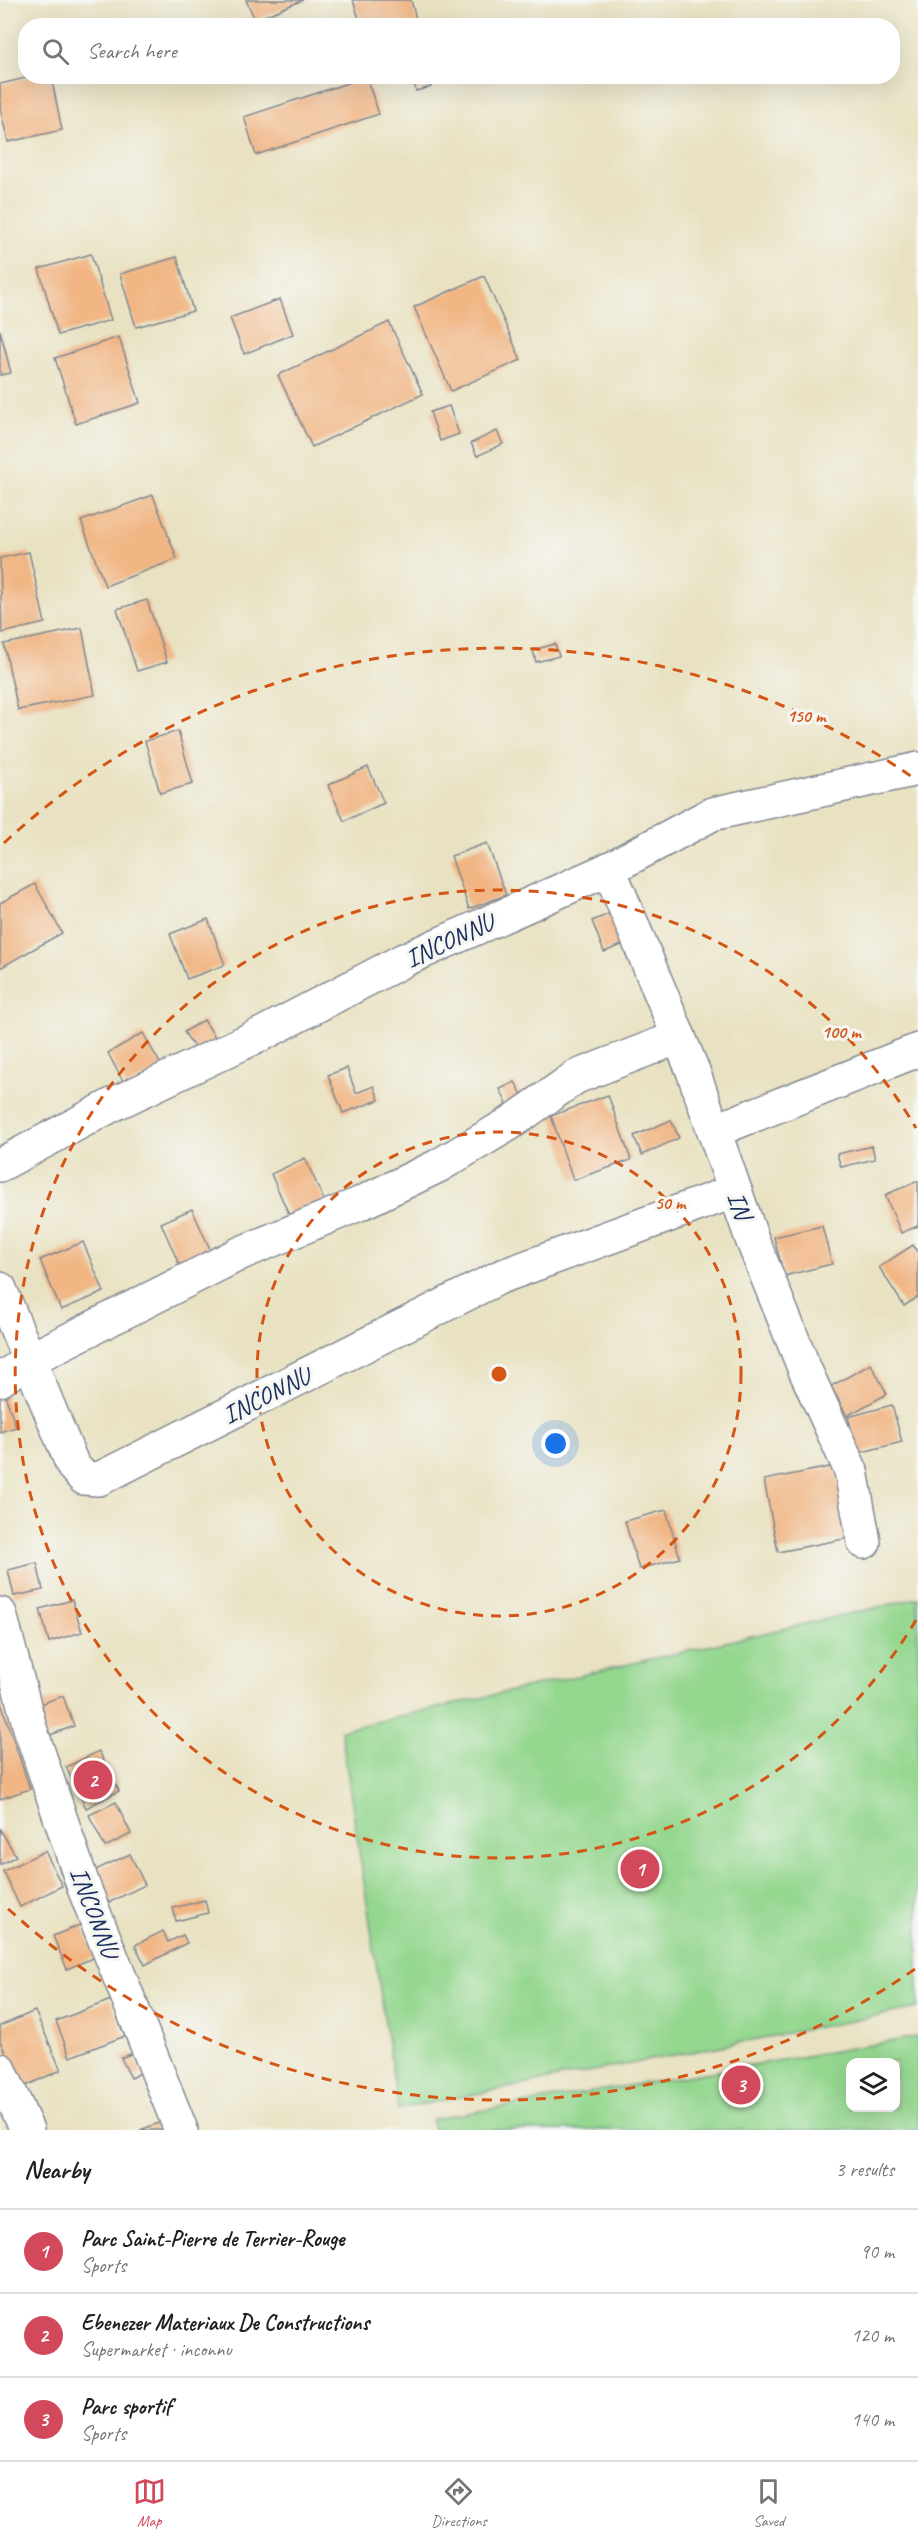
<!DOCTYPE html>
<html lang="en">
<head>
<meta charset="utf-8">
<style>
  :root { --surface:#fff; --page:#f6f6f6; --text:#202124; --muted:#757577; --line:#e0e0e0; --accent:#d1495b }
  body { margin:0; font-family:Caveat,sans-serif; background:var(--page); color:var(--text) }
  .controls { position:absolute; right:18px; bottom:18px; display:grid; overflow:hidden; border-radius:12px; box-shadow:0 6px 24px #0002 }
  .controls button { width:54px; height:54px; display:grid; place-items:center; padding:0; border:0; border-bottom:2px solid var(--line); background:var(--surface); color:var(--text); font:30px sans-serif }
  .you { position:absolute; left:556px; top:1444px; width:21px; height:21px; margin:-15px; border:4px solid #fff; border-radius:50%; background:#1a73e8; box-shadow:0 0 0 9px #1a73e833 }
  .badge { display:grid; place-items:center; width:39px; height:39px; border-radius:50%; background:var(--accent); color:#fff; font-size:20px; font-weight:700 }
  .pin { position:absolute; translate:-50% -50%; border:3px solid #fff; box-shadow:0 2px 6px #0006 }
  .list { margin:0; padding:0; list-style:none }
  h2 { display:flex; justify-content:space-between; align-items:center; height:78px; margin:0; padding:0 24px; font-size:26px }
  h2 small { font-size:20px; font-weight:400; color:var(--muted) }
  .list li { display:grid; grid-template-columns:39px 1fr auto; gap:18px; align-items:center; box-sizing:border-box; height:84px; padding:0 24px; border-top:2px solid var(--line) }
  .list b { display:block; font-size:22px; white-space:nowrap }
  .list p { margin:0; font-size:20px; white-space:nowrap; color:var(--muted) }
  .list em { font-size:20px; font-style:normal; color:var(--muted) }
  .icon { flex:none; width:33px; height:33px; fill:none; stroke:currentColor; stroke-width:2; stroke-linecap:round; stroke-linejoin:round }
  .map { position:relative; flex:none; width:918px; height:2130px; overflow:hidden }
  .search { position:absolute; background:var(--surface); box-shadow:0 6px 24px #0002; left:18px; right:18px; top:18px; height:66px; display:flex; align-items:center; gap:15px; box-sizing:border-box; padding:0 21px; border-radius:24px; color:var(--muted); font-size:22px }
  .sheet { height:330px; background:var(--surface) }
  nav { display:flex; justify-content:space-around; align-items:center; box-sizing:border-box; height:84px; border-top:2px solid var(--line); background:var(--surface); font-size:16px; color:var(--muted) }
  nav a { display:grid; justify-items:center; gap:3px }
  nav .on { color:var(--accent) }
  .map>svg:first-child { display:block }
  .green { fill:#94d78f; stroke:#588376; stroke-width:1.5; fill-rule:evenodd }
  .building { fill:#f1b684 }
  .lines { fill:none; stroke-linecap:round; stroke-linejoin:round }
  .minor-casing { stroke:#828890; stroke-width:36 }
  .minor { stroke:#fff; stroke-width:33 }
  .ring { fill:none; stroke:#d45514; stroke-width:3; stroke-dasharray:10 8 }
  .labels { text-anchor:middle; stroke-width:6; stroke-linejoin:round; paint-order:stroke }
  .street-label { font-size:26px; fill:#1b2f5e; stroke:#f6f6f2 }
  .centre { fill:#d45514; stroke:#f6f6f2; stroke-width:3 }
  .ring-label { font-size:18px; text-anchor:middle; font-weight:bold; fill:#d45514; stroke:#f6f6f2; stroke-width:6; stroke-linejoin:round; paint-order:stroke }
</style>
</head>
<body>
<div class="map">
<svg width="918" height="2130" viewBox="0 0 918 2130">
  <rect width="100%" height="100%" fill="#f6f6f2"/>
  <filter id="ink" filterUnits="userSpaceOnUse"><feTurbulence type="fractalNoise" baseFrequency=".0167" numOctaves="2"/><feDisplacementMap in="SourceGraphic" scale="12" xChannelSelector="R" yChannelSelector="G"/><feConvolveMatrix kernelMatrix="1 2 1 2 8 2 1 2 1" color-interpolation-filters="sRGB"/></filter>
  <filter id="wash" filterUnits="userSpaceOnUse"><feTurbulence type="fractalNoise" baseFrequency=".008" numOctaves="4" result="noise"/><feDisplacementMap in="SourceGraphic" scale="24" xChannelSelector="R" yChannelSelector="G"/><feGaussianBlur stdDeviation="1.35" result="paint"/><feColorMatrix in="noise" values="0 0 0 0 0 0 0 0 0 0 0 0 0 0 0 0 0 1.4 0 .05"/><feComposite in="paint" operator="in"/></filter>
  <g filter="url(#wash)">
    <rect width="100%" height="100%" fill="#e9e2c2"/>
    <g class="green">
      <polygon points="918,1598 918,2008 398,2109 341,1730"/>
      <path d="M918 2037V2130H433L432 2119ZM850 2062H896V2108H850Z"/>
    </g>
    <g id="blocks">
      <g class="building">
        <polygon points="246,0 303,0 255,20"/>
        <polygon points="353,0 411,0 418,26 351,26 360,22"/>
        <polygon points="34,76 51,76 62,130 8,142 0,108 0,84"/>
        <polygon points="412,76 428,76 431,87 416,91"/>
        <polygon points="366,77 379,114 256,155 244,117"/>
        <polygon points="91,254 111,320 58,335 39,269"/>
        <polygon points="177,257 193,311 136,327 120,274"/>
        <polygon points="484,276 521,360 451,391 414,307"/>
        <polygon points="280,299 293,334 244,354 230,318"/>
        <polygon points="389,322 423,394 312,447 278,375"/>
        <polygon points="0,330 11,373 0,375"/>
        <polygon points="119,337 140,403 76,424 55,358"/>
        <polygon points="449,406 459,434 440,441 430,412"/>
        <polygon points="497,431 503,444 477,456 471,443"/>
        <polygon points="153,495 177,559 105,586 81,521"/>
        <polygon points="29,552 45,623 2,633 0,558"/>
        <polygon points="147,600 167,662 137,671 117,609"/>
        <polygon points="82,628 95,695 18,710 4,644"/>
        <polygon points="555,644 559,656 536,662 533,650"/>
        <polygon points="178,731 193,784 160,793 145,741"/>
        <polygon points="368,767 384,803 344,821 328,785"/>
        <polygon points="487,843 506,895 469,909 451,856"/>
        <polygon points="35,884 62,933 0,968 0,903"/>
        <polygon points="611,913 624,944 604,952 592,921"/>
        <polygon points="208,919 225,965 187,979 170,934"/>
        <polygon points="204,1020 219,1043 199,1055 184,1032"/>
        <polygon points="143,1033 162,1067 126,1087 108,1053"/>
        <polygon points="347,1068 356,1093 374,1086 379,1100 343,1113 328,1075"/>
        <polygon points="515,1082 527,1104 511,1112 500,1089"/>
        <polygon points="608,1095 631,1160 573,1180 551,1116"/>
        <polygon points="671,1120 679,1138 642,1155 634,1136"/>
        <polygon points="872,1146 875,1159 841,1167 837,1154"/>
        <polygon points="305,1158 326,1205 292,1221 271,1174"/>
        <polygon points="918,1181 918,1226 901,1233 885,1195"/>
        <polygon points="192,1209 213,1256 182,1271 161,1223"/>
        <polygon points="822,1226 832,1264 784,1276 774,1237"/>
        <polygon points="83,1242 104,1292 61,1310 40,1260"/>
        <polygon points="913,1245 918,1253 918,1297 904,1306 879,1267"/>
        <polygon points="871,1364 887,1394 847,1416 831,1386"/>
        <polygon points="3,1389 16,1427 0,1432 0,1390"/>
        <polygon points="892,1405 902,1442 858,1453 848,1417"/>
        <polygon points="835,1466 849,1538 778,1552 764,1480"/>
        <polygon points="666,1510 680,1558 639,1569 625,1521"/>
        <polygon points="37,1563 43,1590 14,1596 8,1570"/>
        <polygon points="72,1600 82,1632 49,1642 40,1609"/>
        <polygon points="63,1696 74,1726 45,1737 34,1706"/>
        <polygon points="0,1700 30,1789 0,1799"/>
        <polygon points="99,1751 119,1791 86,1808 66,1767"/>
        <polygon points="116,1802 131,1834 105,1847 89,1815"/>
        <polygon points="0,1829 16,1856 0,1865"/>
        <polygon points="45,1851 62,1886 20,1907 3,1871"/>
        <polygon points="130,1854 145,1885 106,1904 91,1872"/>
        <polygon points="205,1900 208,1913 176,1921 173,1908"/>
        <polygon points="82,1924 95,1957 67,1969 53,1936"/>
        <polygon points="163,1931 168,1942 183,1935 187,1943 145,1965 135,1945"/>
        <polygon points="111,2000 125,2036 70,2057 56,2021"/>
        <polygon points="35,2011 61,2070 21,2088 0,2041 0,2026"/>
        <polygon points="133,2053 142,2072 131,2078 121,2058"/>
        <polygon points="167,2120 171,2130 140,2130"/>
      </g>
    </g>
  </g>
  <g filter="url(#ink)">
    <use href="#blocks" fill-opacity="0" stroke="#828890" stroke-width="1.5"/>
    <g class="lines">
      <g class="minor-casing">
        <g id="minor">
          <polyline points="609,869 693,1071 752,1239 805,1370 851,1471 864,1542"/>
          <polyline points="714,1131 918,1050"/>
          <polyline points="0,1165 114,1104 266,1032 404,960 609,869 712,814 918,769"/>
          <polyline points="0,1289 73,1466 84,1478 99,1479 500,1277 735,1191"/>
          <polyline points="0,1380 29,1360 241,1253 359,1204 438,1166 509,1124 576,1077 679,1037"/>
          <polyline points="0,1614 30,1728 84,1888 181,2130"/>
          <polyline points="0,2070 27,2130"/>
        </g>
      </g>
      <use href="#minor" class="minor"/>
    </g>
  </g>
  <g class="ring">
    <circle cx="499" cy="1374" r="242"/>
    <path d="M916 1620A484 484 0 1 1 916 1128"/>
    <path d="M915 1969A726 726 0 0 1 4 1905M4 843A726 726 0 0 1 915 779"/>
  </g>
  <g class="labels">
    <g class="street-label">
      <text transform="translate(449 940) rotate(-25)" y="9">INCONNU</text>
      <text transform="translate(740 1205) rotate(71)" y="9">IN</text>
      <text transform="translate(266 1395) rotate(-27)" y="9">INCONNU</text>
      <text transform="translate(95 1912) rotate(69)" y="9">INCONNU</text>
    </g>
  </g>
  <circle cx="499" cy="1374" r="9" class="centre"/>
  <g class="ring-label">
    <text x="806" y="722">150 m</text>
    <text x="841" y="1038">100 m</text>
    <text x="670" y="1209">50 m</text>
  </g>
</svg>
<div class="controls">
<button><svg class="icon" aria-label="layers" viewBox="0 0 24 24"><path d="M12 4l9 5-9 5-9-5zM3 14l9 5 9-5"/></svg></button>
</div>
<div class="you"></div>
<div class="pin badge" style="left:640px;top:1869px">1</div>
<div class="pin badge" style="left:93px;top:1780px">2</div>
<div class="pin badge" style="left:741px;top:2085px">3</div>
<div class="search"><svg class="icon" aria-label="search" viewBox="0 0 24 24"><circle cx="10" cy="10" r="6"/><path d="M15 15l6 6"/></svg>Search here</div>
</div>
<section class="sheet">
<h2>Nearby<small>3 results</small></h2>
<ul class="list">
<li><span class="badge">1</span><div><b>Parc Saint-Pierre de Terrier-Rouge</b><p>Sports</p></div><em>90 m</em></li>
<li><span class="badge">2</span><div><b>Ebenezer Materiaux De Constructions</b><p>Supermarket · inconnu</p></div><em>120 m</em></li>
<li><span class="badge">3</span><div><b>Parc sportif</b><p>Sports</p></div><em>140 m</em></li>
</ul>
</section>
<nav>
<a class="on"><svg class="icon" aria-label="map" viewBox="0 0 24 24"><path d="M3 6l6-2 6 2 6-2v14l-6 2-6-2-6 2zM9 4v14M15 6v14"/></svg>Map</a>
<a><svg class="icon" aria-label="directions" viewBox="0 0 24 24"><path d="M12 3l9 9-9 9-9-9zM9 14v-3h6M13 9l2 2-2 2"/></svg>Directions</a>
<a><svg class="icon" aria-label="saved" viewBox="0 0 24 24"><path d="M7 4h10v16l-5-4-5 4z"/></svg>Saved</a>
</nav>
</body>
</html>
